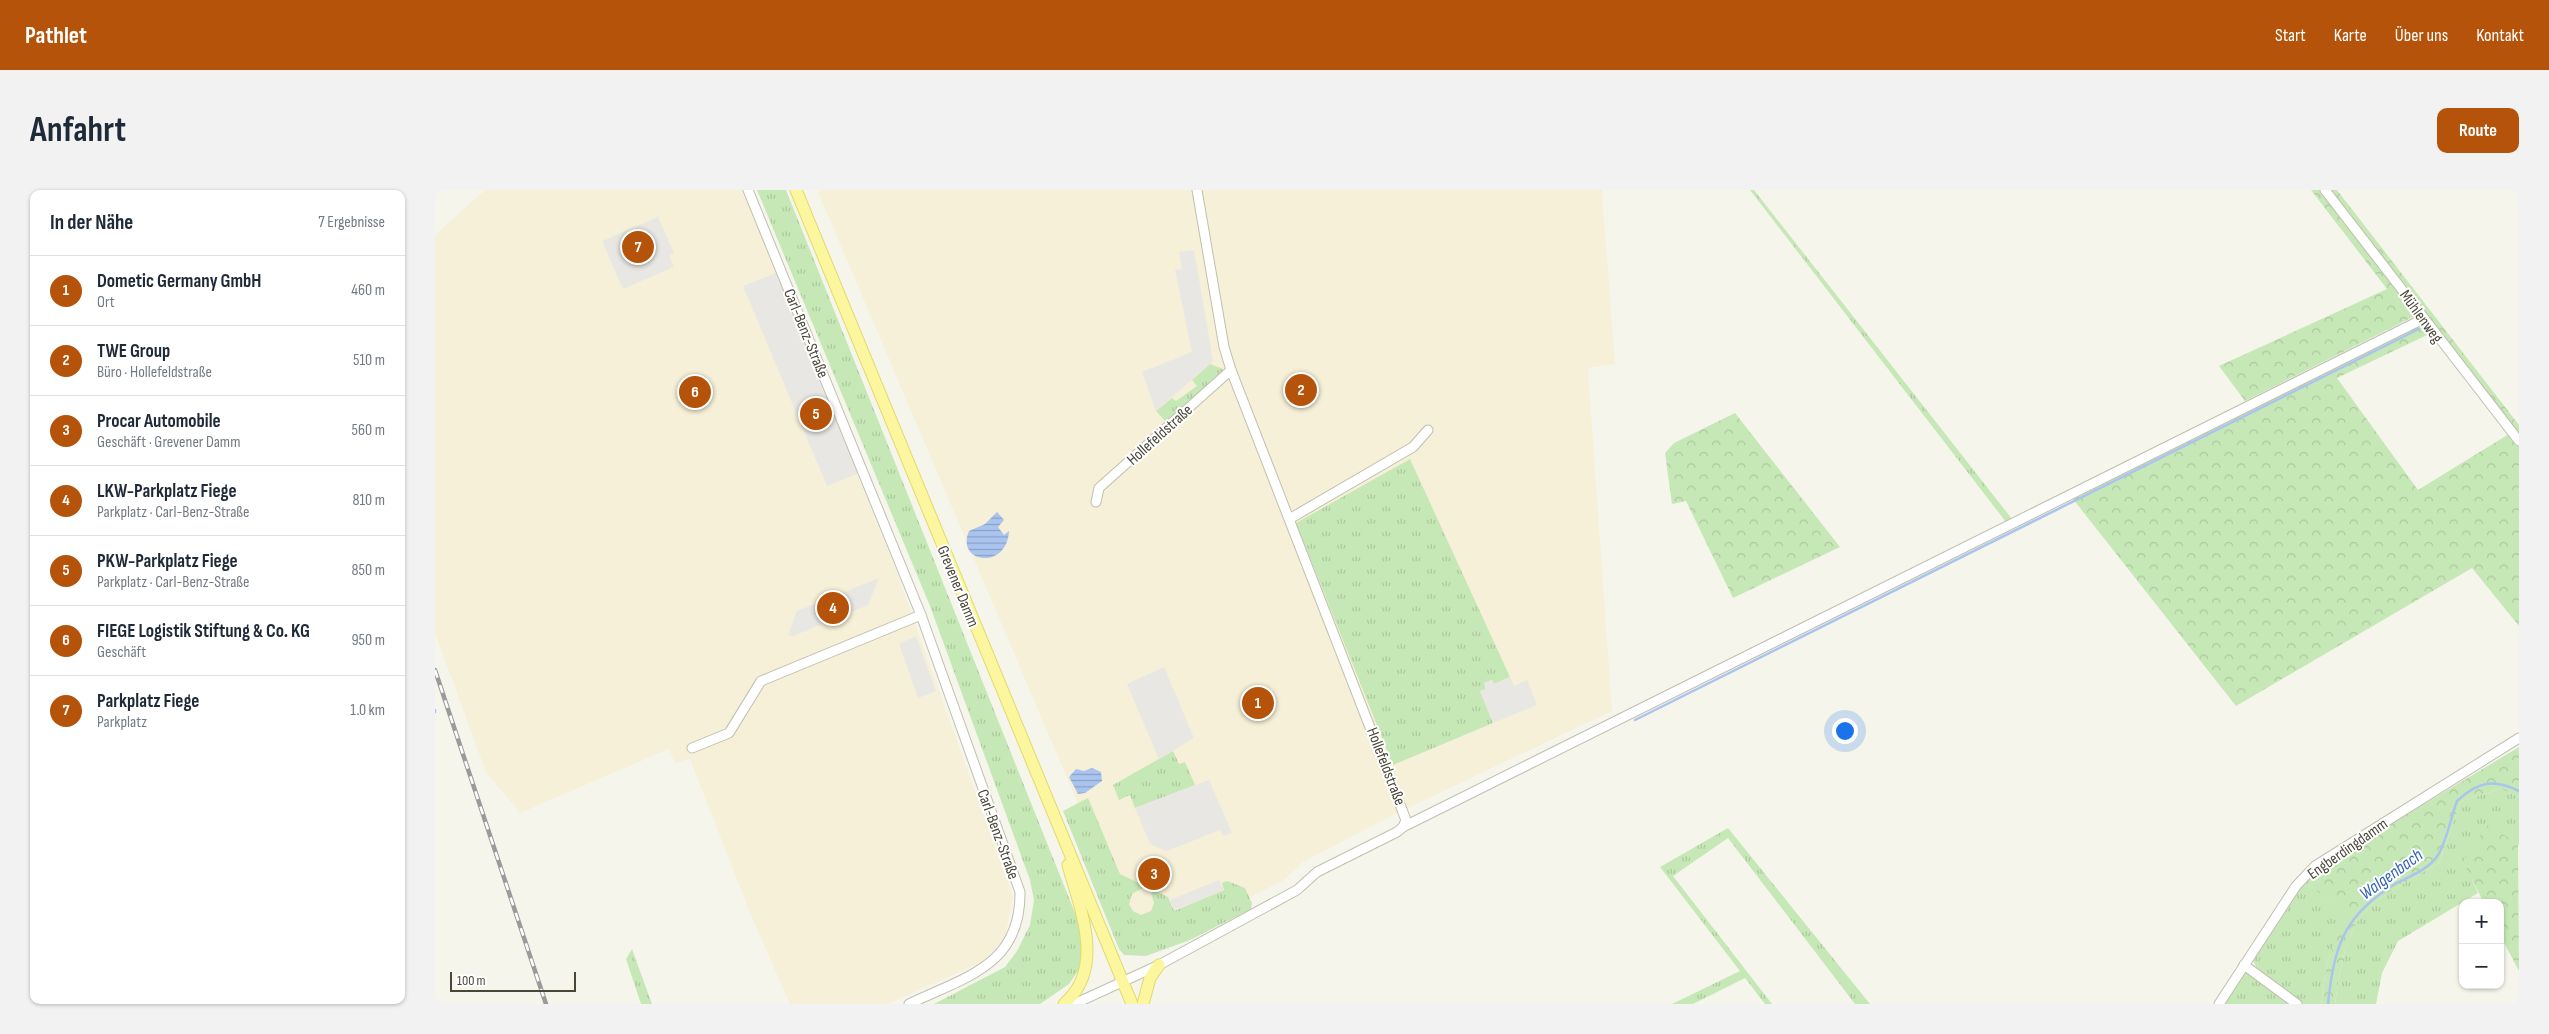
<!DOCTYPE html>
<html lang="de">
<head>
<meta charset="utf-8">
<style>
  :root { --surface:#fff; --page:#f2f2f3; --text:#1f2937; --muted:#747a83; --line:#e0e1e3; --accent:#b45309 }
  body { margin:0; font-family:"Sofia Sans Condensed",sans-serif; background:var(--page); color:var(--text) }
  .controls { position:absolute; right:15px; bottom:15px; display:grid; overflow:hidden; border-radius:10px; box-shadow:0 1px 4px #0004 }
  .controls button { width:45px; height:45px; display:grid; place-items:center; padding:0; border:0; border-bottom:1px solid var(--line); background:var(--surface); color:var(--text); font:25px sans-serif }
  .scale { position:absolute; left:15px; bottom:12px; width:126px; box-sizing:border-box; padding-left:5px; border:2px solid #4a4739; border-top:0; font-size:14px; line-height:18px; white-space:nowrap; color:#4a4739; -webkit-text-stroke:4px #fff; paint-order:stroke }
  .you { position:absolute; left:1409px; top:540px; width:18px; height:18px; margin:-12px; border:4px solid #fff; border-radius:50%; background:#1a73e8; box-shadow:0 0 0 8px #1a73e833 }
  .badge { display:grid; place-items:center; width:32px; height:32px; border-radius:50%; background:var(--accent); color:#fff; font-size:16px; font-weight:700 }
  .pin { position:absolute; translate:-50% -50%; border:2px solid #fff; box-shadow:0 1px 5px #0006 }
  .list { margin:0; padding:0; list-style:none }
  h2 { display:flex; justify-content:space-between; align-items:center; height:65px; margin:0; padding:0 20px; font-size:21px }
  h2 small { font-size:16px; font-weight:400; color:var(--muted) }
  .list li { display:grid; grid-template-columns:32px 1fr auto; gap:15px; align-items:center; box-sizing:border-box; height:70px; padding:0 20px; border-top:1px solid var(--line) }
  .list b { display:block; font-size:19px; white-space:nowrap }
  .list p { margin:0; font-size:16px; white-space:nowrap; color:var(--muted) }
  .list em { font-size:16px; font-style:normal; color:var(--muted) }
  .map { position:relative; flex:none; width:2084px; height:814px; overflow:hidden; border-radius:10px }
  header { display:flex; align-items:center; gap:30px; box-sizing:border-box; height:70px; padding:0 25px; background:var(--accent); color:#fff }
  header strong { font-size:24px }
  nav { display:flex; gap:28px; margin-inline-start:auto; font-size:18px }
  .intro { display:flex; align-items:center; justify-content:space-between; box-sizing:border-box; height:120px; padding:0 30px }
  h1 { margin:0; font-size:35px }
  .button { padding:12px 22px; border-radius:10px; background:var(--accent); color:#fff; font-size:18px; font-weight:700 }
  main { display:flex; gap:30px; padding:0 30px }
  aside { flex:1; background:var(--surface); border-radius:10px; box-shadow:0 1px 4px #0004 }
  .map>svg:first-child { display:block }
  .commercial { fill:#f6f0d8 }
  .grass { fill:url(#grass-tufts) }
  .forest { fill:url(#forest-crowns) }
  .parking { fill:#e8e7e3 }
  .water { fill:url(#water-rules) }
  .lines { fill:none; stroke-linecap:round; stroke-linejoin:round }
  .stream { stroke:#aac4f0; stroke-width:2.5 }
  .minor-casing { stroke:#c1bfae; stroke-width:11 }
  .major-casing { stroke:#e2da6d; stroke-width:13 }
  .minor { stroke:#fff; stroke-width:9 }
  .major { stroke:#fcf79e; stroke-width:11 }
  .rail-casing { stroke:#9a9a9a; stroke-width:4.5 }
  .rail { stroke:#fff; stroke-width:2.5; stroke-dasharray:8; stroke-linecap:butt }
  .labels { text-anchor:middle; stroke-width:4; stroke-linejoin:round; paint-order:stroke }
  .street-label { font-size:16px; fill:#4a4739; stroke:#fff }
  .water-label { font-size:18px; font-style:italic; fill:#3361b6; stroke:#fff }
</style>
</head>
<body>
<header>
<strong>Pathlet</strong>
<nav><a>Start</a><a>Karte</a><a>Über uns</a><a>Kontakt</a></nav>
</header>
<div class="intro"><h1>Anfahrt</h1><a class="button">Route</a></div>
<main>
<aside>
<h2>In der Nähe<small>7 Ergebnisse</small></h2>
<ul class="list">
<li><span class="badge">1</span><div><b>Dometic Germany GmbH</b><p>Ort</p></div><em>460 m</em></li>
<li><span class="badge">2</span><div><b>TWE Group</b><p>Büro · Hollefeldstraße</p></div><em>510 m</em></li>
<li><span class="badge">3</span><div><b>Procar Automobile</b><p>Geschäft · Grevener Damm</p></div><em>560 m</em></li>
<li><span class="badge">4</span><div><b>LKW-Parkplatz Fiege</b><p>Parkplatz · Carl-Benz-Straße</p></div><em>810 m</em></li>
<li><span class="badge">5</span><div><b>PKW-Parkplatz Fiege</b><p>Parkplatz · Carl-Benz-Straße</p></div><em>850 m</em></li>
<li><span class="badge">6</span><div><b>FIEGE Logistik Stiftung &amp; Co. KG</b><p>Geschäft</p></div><em>950 m</em></li>
<li><span class="badge">7</span><div><b>Parkplatz Fiege</b><p>Parkplatz</p></div><em>1.0 km</em></li>
</ul>
</aside>
<div class="map">
<svg width="2084" height="814" viewBox="0 0 2084 814">
  <defs>
    <pattern id="grass-tufts" width="24" height="20" patternUnits="userSpaceOnUse" patternTransform="scale(1.25)"><rect width="24" height="20" fill="#c6e8b6"/><path d="M3 7l-1-3M5 7V3M7 7l1-3M15 17l-1-3M17 17v-4M19 17l1-3" fill="none" stroke="#acc89d"/></pattern>
    <pattern id="forest-crowns" width="20" height="18" patternUnits="userSpaceOnUse" patternTransform="scale(1.25)"><rect width="20" height="18" fill="#c6e8b6"/><path d="M2 6a3 3 0 1 1 6 0M12 15a3 3 0 1 1 6 0" fill="none" stroke="#acc89d"/></pattern>
    <pattern id="water-rules" width="6" height="5" patternUnits="userSpaceOnUse" patternTransform="scale(1.25)"><rect width="6" height="5" fill="#aac4f0"/><path d="M0 2.5h6" fill="none" stroke="#8ca1c3"/></pattern>
  </defs>
  <rect width="100%" height="100%" fill="#f5f5ec"/>
  <g class="commercial">
    <polygon points="50,0 307,0 462,383 578,707 570,747 549,771 453,814 355,814 315,723 255,569 240,573 234,559 85,623 51,582 0,443 0,45"/>
    <polygon points="388,0 1167,0 1180,174 1153,178 1177,521 960,624 868,672 849,690 706,762 383,2"/>
  </g>
  <g class="grass">
    <polygon points="322,0 351,0 642,728 649,752 647,775 634,794 605,814 499,814 570,777 582,761 595,735 599,710 595,690 495,416"/>
    <polygon points="1315,0 1319,0 1577,329 1571,332"/>
    <polygon points="775,174 788,179 787,182 731,232 721,221 737,208 741,211 762,196 757,190"/>
    <polygon points="975,269 1075,487 1059,494 1057,490 1049,493 1051,499 1045,501 1058,533 958,575 861,333"/>
    <polygon points="738,561 744,574 750,572 760,595 700,618 695,605 684,610 678,595"/>
    <path d="M2066 599 2084 607V656L2083 653 2037 690 2043 703 1963 751 1947 783 1941 814H1900C1904 787 1908 756 1922 732 1938 707 1979 688 2004 673L2026 611Z"/>
    <polygon points="653,608 685,684 708,695 708,698 697,704 694,714 698,721 706,725 716,721 719,713 716,703 719,700 733,707 739,721 789,700 787,693 792,691 810,698 817,713 816,719 755,750 711,766 689,765 684,759 628,621"/>
    <polygon points="1293,638 1435,814 1420,814 1293,648 1238,686 1337,814 1330,814 1310,788 1258,814 1237,814 1305,781 1225,677"/>
    <path d="M1870 692 1913 724 1892 772 1886 814H1866L1823 781C1821 777 1818 772 1819 767 1825 750 1858 707 1870 692Z"/>
    <polygon points="197,759 217,814 206,814 191,769"/>
    <polygon points="1811,783 1817,784 1858,814 1787,814 1805,787"/>
  </g>
  <g class="forest">
    <polygon points="1876,0 1885,0 1979,118 1978,127 1810,211 1784,176 1952,99"/>
    <polygon points="1894,0 1902,0 2084,235 2084,245 1933,48"/>
    <polygon points="1986,137 1992,145 1902,188 1983,300 2074,244 2084,257 2084,436 2037,378 1801,516 1638,309 1978,138"/>
    <polygon points="1300,223 1405,357 1298,408 1251,311 1237,314 1230,263 1239,253"/>
    <path d="M2084 557V607L2066 599 2026 611 2004 673C1979 688 1938 707 1922 732 1908 756 1904 787 1900 814H1886L1892 772 1912 724 1870 692 1888 675Z"/>
    <polygon points="2052,635 2083,653 2084,781 2065,745 2065,713 2049,713 2028,672"/>
  </g>
  <g class="parking">
    <polygon points="223,27 239,63 234,65 239,77 188,99 167,51"/>
    <polygon points="759,60 778,171 721,221 707,182 757,162 740,80 747,79 744,62"/>
    <polygon points="341,83 424,283 392,296 308,96"/>
    <polygon points="444,388 433,415 358,446 353,445 362,421"/>
    <polygon points="481,446 501,501 483,508 464,454"/>
    <polygon points="729,477 759,548 724,569 692,494"/>
    <polygon points="1075,487 1079,496 1092,490 1102,515 1058,533 1045,501 1051,499 1049,493 1057,490 1059,494"/>
    <polygon points="774,590 797,643 788,646 785,640 732,661 715,654 700,618"/>
    <polygon points="784,690 789,700 739,720 735,710"/>
  </g>
  <g class="water">
    <path d="M562 322 569 330 563 337 569 345 574 341C572 381 520 373 534 341L550 334Z"/>
    <polygon points="657,578 666,582 667,591 650,603 643,604 634,587 641,579 649,581"/>
  </g>
  <g class="lines">
    <g class="stream">
      <polyline points="0,520 0,522"/>
      <polyline points="1200,530 1984,139"/>
      <path d="M1893 814C1899 756 1909 724 1962 693 1976 686 1994 679 2003 665 2012 650 2016 627 2022 611 2043 591 2059 589 2084 601"/>
    </g>
    <g class="minor-casing">
      <g id="minor">
        <path d="M313 0 486 425 585 702C586 776 530 787 474 814"/>
        <polyline points="1890,0 2084,251"/>
        <polyline points="661,312 664,298 796,180"/>
        <polyline points="856,328 978,257 993,240"/>
        <polyline points="257,558 294,543 326,491 486,425"/>
        <polyline points="968,637 1988,129"/>
        <polyline points="1809,775 1862,814"/>
        <polyline points="639,814 724,775 862,700 882,682 962,642 968,637 971,630 796,180 789,157 762,0"/>
        <polyline points="1784,814 1861,696 1880,676 2084,548"/>
      </g>
    </g>
    <g class="major-casing">
      <g id="major">
        <polyline points="361,0 697,814"/>
        <path d="M629 814C671 778 645 719 633 675"/>
        <polyline points="708,814 715,788 724,775"/>
      </g>
    </g>
    <use href="#minor" class="minor"/>
    <use href="#major" class="major"/>
    <g class="rail-casing">
      <polyline id="rail" points="0,480 111,814"/>
    </g>
    <use href="#rail" class="rail"/>
  </g>
  <g class="labels">
    <g class="street-label">
      <text transform="translate(1987 126) rotate(54)" y="6">Mühlenweg</text>
      <text transform="translate(372 143) rotate(68)" y="6">Carl-Benz-Straße</text>
      <text transform="translate(724 244) rotate(-42)" y="6">Hollefeldstraße</text>
      <text transform="translate(524 396) rotate(68)" y="6">Grevener Damm</text>
      <text transform="translate(952 576) rotate(69)" y="6">Hollefeldstraße</text>
      <text transform="translate(564 644) rotate(70)" y="6">Carl-Benz-Straße</text>
      <text transform="translate(1912 658) rotate(-35)" y="6">Engberdingdamm</text>
    </g>
    <g class="water-label">
      <text transform="translate(1956 684) rotate(-36)" y="6">Walgenbach</text>
    </g>
  </g>
</svg>
<div class="controls">
<button>+</button>
<button>−</button>
</div>
<div class="scale">100 m</div>
<div class="you"></div>
<div class="pin badge" style="left:823px;top:513px">1</div>
<div class="pin badge" style="left:866px;top:200px">2</div>
<div class="pin badge" style="left:719px;top:684px">3</div>
<div class="pin badge" style="left:398px;top:418px">4</div>
<div class="pin badge" style="left:381px;top:224px">5</div>
<div class="pin badge" style="left:260px;top:202px">6</div>
<div class="pin badge" style="left:203px;top:57px">7</div>
</div>
</main>
</body>
</html>
